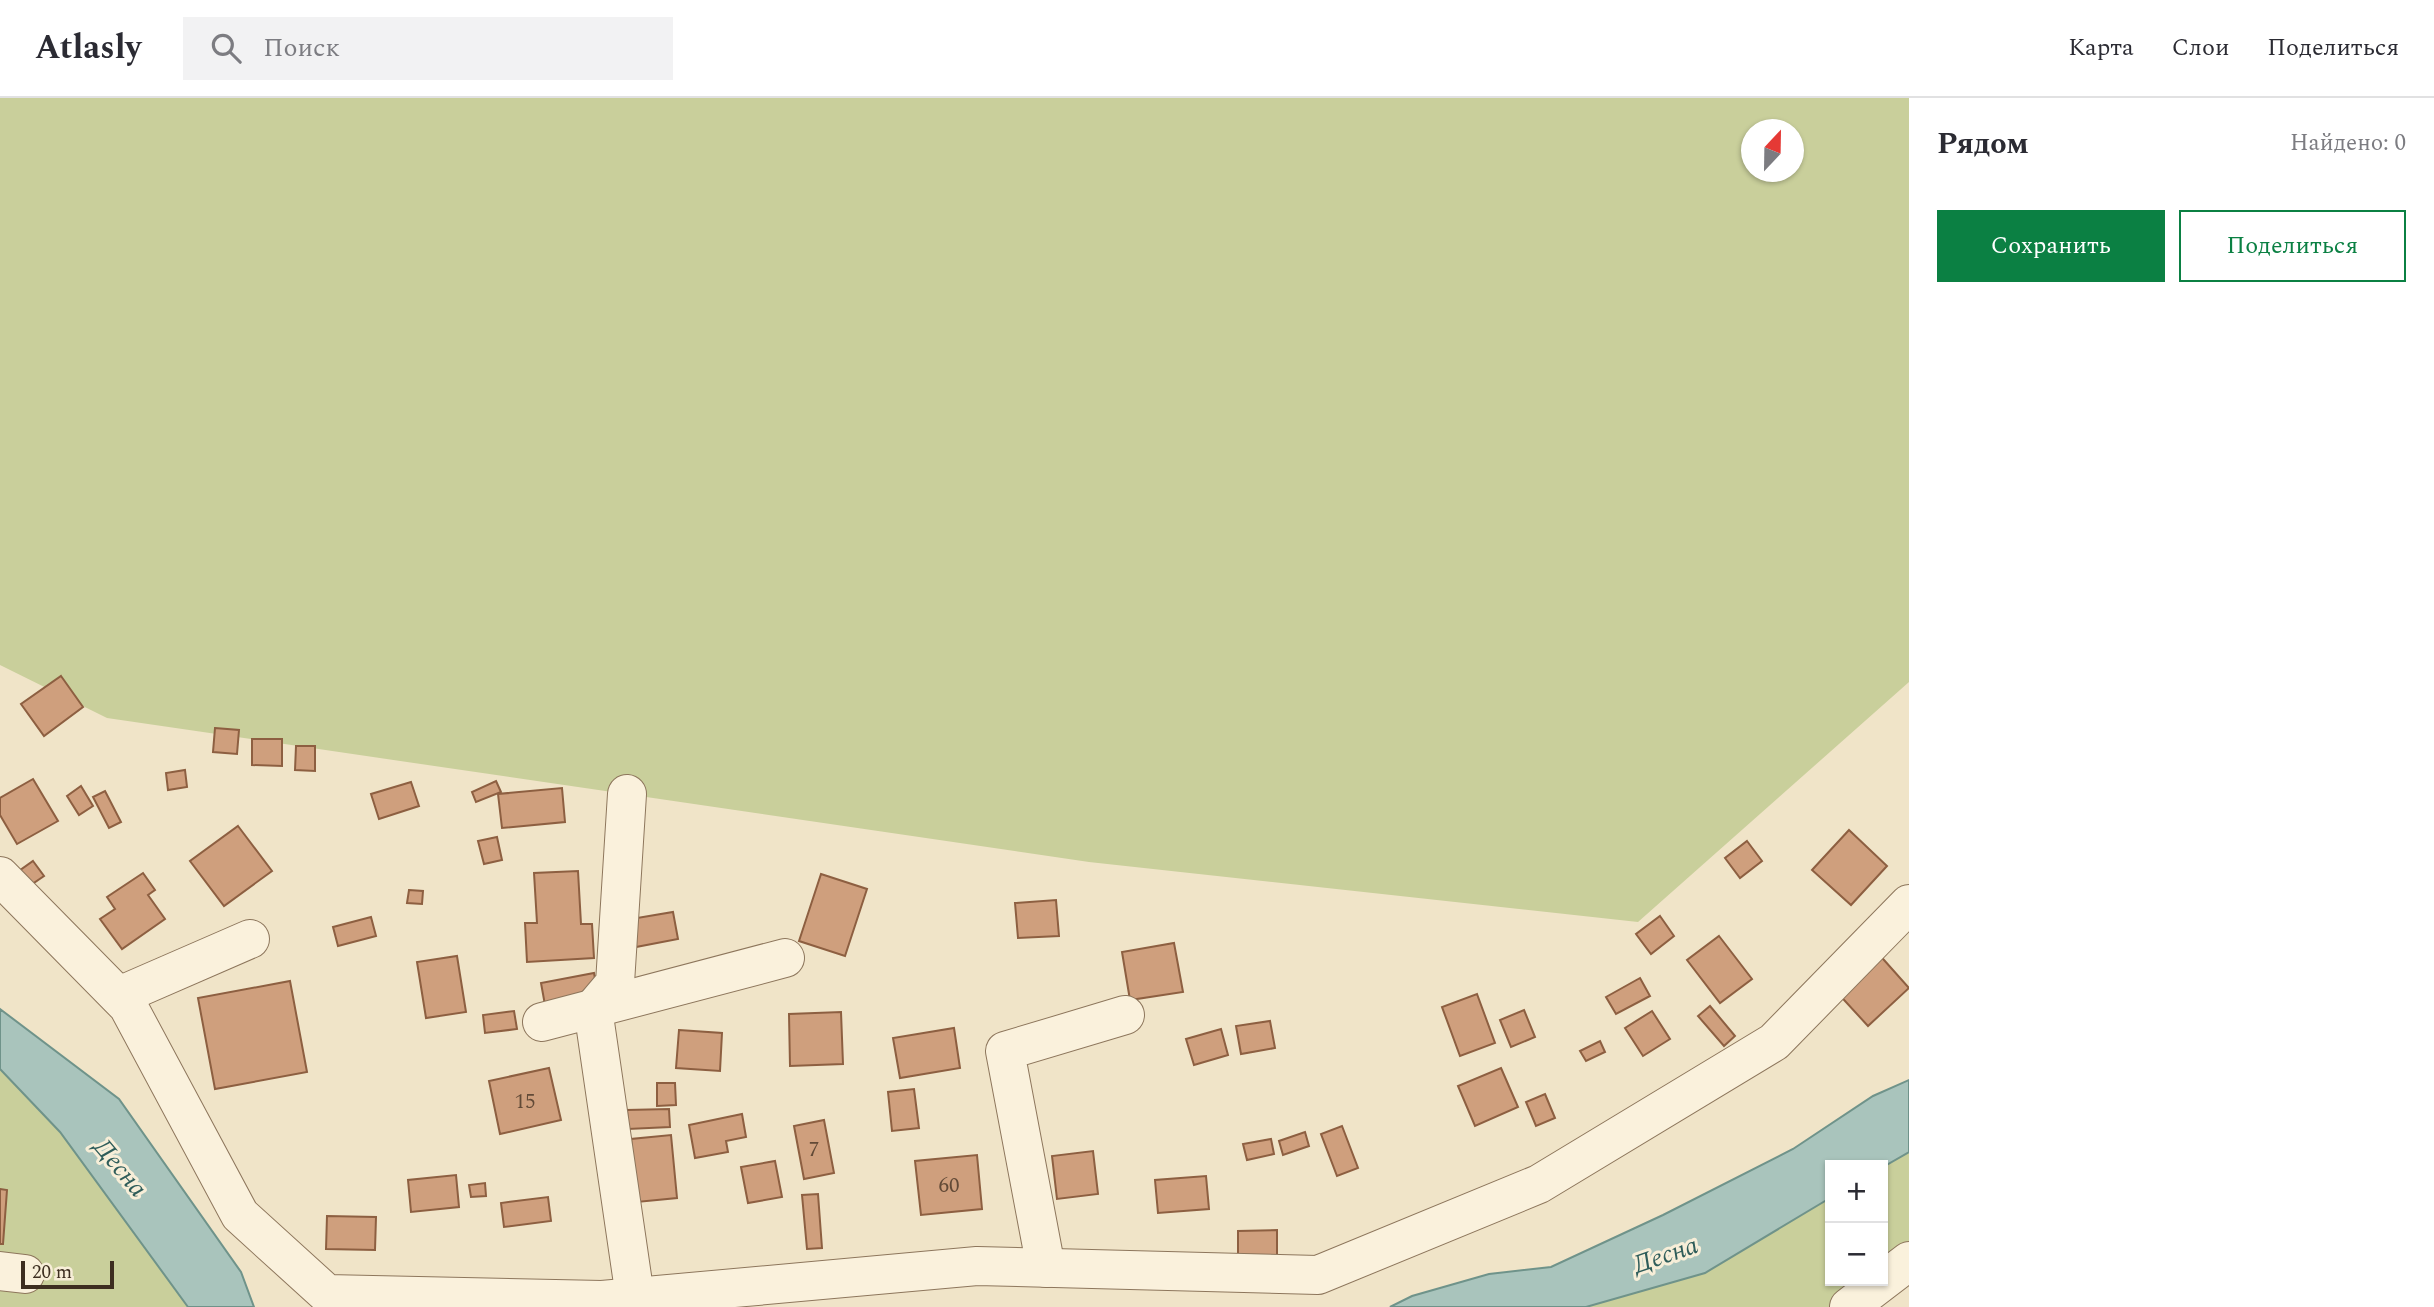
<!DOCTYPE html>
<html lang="ru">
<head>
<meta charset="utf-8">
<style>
  :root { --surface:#fff; --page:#f2f2f3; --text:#2b2b33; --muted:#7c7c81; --line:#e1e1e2; --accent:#0b8043 }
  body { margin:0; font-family:Spectral,serif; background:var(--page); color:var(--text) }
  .controls { position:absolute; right:21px; bottom:21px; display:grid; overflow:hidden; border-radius:0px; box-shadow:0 2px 5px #0004 }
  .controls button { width:63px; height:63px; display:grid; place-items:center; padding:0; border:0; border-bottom:2px solid var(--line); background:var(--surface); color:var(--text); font:35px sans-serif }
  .compass { position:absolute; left:1741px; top:21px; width:63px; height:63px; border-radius:50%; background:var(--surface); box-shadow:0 2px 5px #0004; rotate:22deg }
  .scale { position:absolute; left:21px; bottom:18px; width:93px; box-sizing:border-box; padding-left:7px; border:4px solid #3d2e20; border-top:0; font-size:19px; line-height:24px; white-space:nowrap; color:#3d2e20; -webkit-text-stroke:5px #f7eed8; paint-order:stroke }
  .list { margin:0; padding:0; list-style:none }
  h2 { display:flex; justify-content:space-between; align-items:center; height:91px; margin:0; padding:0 28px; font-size:30px }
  h2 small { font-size:23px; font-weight:400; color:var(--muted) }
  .actions { display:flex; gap:14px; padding:21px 28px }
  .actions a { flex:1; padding:16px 0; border:2px solid var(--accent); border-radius:0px; text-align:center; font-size:24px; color:var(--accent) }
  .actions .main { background:var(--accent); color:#fff }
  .icon { flex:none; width:38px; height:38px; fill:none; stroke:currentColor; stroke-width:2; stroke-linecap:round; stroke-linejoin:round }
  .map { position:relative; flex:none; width:1909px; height:1209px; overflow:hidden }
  header { display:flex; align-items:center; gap:42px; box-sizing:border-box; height:98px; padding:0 35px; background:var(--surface); border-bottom:2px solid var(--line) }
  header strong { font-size:33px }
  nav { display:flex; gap:38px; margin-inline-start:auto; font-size:24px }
  .search { width:490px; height:63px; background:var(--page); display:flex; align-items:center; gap:18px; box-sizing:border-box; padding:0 24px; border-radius:0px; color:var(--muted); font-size:26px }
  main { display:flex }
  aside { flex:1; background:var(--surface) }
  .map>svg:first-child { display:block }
  .green { fill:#c9cf9b; fill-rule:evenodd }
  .water { fill:#a9c4bc; stroke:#6f938a; stroke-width:2 }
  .building { fill:#cf9f7d; stroke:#8d5f41; stroke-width:2 }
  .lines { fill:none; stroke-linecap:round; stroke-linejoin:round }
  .minor-casing { stroke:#8d765c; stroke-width:40 }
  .minor { stroke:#faf1dc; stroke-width:38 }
  .labels { text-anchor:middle; stroke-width:6; stroke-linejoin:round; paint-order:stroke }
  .number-label { font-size:21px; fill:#624a37 }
  .water-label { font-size:26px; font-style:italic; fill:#2f5d5a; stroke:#f7eed8 }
</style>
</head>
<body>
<header>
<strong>Atlasly</strong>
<div class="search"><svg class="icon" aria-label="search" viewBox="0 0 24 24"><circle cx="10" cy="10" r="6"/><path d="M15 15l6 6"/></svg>Поиск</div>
<nav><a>Карта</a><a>Слои</a><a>Поделиться</a></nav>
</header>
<main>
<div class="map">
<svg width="1909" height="1209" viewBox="0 0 1909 1209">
  <rect width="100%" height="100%" fill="#f0e4c8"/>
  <g class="green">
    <path d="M0 0H1909V584L1638 824 1089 764 107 620 0 567ZM1752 32H1794V74H1752Z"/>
    <polygon points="0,971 60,1034 188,1209 0,1209"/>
    <polygon points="1909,1054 1909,1178 1871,1209 1586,1209 1705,1175 1830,1100 1830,1183 1883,1183 1883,1069"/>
  </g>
  <g class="water">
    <polygon points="0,911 119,1001 241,1174 254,1209 188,1209 60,1034 0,971"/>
    <polygon points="1909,982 1909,1054 1883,1069 1830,1067 1830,1100 1705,1175 1586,1209 1390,1209 1412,1198 1489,1176 1551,1169 1663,1117 1793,1051 1873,998"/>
  </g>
  <g class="building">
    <polygon points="61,578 83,609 44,638 21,606"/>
    <polygon points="215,630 239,632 237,656 213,654"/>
    <polygon points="252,641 282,641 282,668 252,667"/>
    <polygon points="296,648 315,648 315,673 295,672"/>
    <polygon points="185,672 187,689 168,692 166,675"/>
    <polygon points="33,681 58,723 17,746 0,717 0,700"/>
    <polygon points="496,683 501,694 476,704 472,694"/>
    <polygon points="411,684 419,708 379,721 371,696"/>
    <polygon points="81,688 93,708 79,717 67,698"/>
    <polygon points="562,690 565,724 502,730 498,696"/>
    <polygon points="105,693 121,724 109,730 93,699"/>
    <polygon points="238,728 272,773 224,808 190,763"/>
    <polygon points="1849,732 1887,768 1851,807 1812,772"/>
    <polygon points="497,739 502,762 484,766 478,743"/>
    <polygon points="1747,743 1762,763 1740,780 1725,760"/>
    <polygon points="33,763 44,778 19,795 9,780"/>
    <polygon points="578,773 581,826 592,826 594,860 527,864 525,825 537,825 534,775"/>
    <polygon points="143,775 155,792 148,797 165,821 122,851 100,821 115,811 107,799"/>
    <polygon points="821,776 867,791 845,858 799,843"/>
    <polygon points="409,792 423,793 422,806 407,805"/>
    <polygon points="1056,802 1059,838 1018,840 1015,805"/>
    <polygon points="673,814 678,841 636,849 631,821"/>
    <polygon points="1660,818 1674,838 1651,856 1636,836"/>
    <polygon points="371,819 376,838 338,848 333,829"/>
    <polygon points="1719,838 1752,881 1720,905 1687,862"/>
    <polygon points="1174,845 1183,894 1130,902 1122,854"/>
    <polygon points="1876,853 1909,890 1868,928 1834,891"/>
    <polygon points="457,858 466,914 426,920 417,864"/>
    <polygon points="594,875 598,897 545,907 541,885"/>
    <polygon points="1640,880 1650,898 1616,916 1606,899"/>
    <polygon points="290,883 307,974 215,991 198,900"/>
    <polygon points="1477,896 1495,945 1460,958 1442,909"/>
    <polygon points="1710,908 1735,938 1724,948 1698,918"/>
    <polygon points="1524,912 1535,939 1511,949 1500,922"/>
    <polygon points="514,913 517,931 485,935 483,917"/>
    <polygon points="1652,913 1670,941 1643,958 1625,930"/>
    <polygon points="841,914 843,966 790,968 789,916"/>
    <polygon points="1270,923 1275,950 1241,956 1236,928"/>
    <polygon points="954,930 960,970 900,980 893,940"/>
    <polygon points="1221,931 1228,957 1194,967 1186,941"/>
    <polygon points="679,932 722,935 720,973 676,970"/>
    <polygon points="1600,943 1605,954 1586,963 1580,953"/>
    <polygon points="549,970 561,1022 500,1036 489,983"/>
    <polygon points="1501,970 1518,1009 1475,1028 1458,988"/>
    <polygon points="657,985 675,985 676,1007 657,1008"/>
    <polygon points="914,991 919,1030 892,1033 888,994"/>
    <polygon points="1545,996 1555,1020 1536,1028 1526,1004"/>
    <polygon points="669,1011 670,1029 628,1031 627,1012"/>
    <polygon points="742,1016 746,1039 726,1043 728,1054 695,1060 689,1027"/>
    <polygon points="824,1022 834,1075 804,1081 794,1028"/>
    <polygon points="1342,1028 1358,1070 1337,1078 1321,1036"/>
    <polygon points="1305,1034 1309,1048 1283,1057 1279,1043"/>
    <polygon points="671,1037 677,1100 637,1104 631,1041"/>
    <polygon points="1271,1041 1274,1056 1247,1062 1243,1046"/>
    <polygon points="1093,1053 1098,1096 1057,1101 1052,1058"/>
    <polygon points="977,1057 982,1111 921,1117 915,1063"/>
    <polygon points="775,1063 782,1099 748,1105 741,1069"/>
    <polygon points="456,1077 459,1109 411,1114 408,1082"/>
    <polygon points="1206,1078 1209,1111 1158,1115 1155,1082"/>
    <polygon points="485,1085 486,1098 471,1099 469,1087"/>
    <polygon points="0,1091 7,1092 3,1146 0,1146"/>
    <polygon points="818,1096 822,1150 807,1151 802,1097"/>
    <polygon points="548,1099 551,1123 504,1129 501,1105"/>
    <polygon points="327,1118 376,1119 375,1152 326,1151"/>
    <polygon points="1277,1132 1277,1161 1238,1161 1238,1133"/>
  </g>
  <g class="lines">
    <g class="minor-casing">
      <g id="minor">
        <polyline points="627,696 615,885 593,911 635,1199"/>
        <polyline points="0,778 128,908 240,1117 327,1196 602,1202 977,1168 1318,1177 1539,1086 1774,944 1909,806"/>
        <polyline points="119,898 250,841"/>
        <polyline points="542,924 785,860"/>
        <polyline points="1046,1170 1005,953 1125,917"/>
        <polyline points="0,1173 25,1176"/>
        <polyline points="1849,1209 1909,1163"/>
      </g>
    </g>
    <use href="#minor" class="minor"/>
  </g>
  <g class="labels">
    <g class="number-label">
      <text x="525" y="1010">15</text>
      <text x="814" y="1058">7</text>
      <text x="949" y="1094">60</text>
    </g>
    <g class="water-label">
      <text transform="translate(121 1069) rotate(50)" y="9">Десна</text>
      <text transform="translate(1665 1156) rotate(-19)" y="9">Десна</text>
    </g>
  </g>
</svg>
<div class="controls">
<button>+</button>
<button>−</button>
</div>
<svg class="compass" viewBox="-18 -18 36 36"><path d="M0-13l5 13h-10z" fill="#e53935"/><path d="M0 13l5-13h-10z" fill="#7c7c81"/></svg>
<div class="scale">20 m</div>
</div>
<aside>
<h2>Рядом<small>Найдено: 0</small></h2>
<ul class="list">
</ul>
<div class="actions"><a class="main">Сохранить</a><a>Поделиться</a></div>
</aside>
</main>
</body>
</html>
